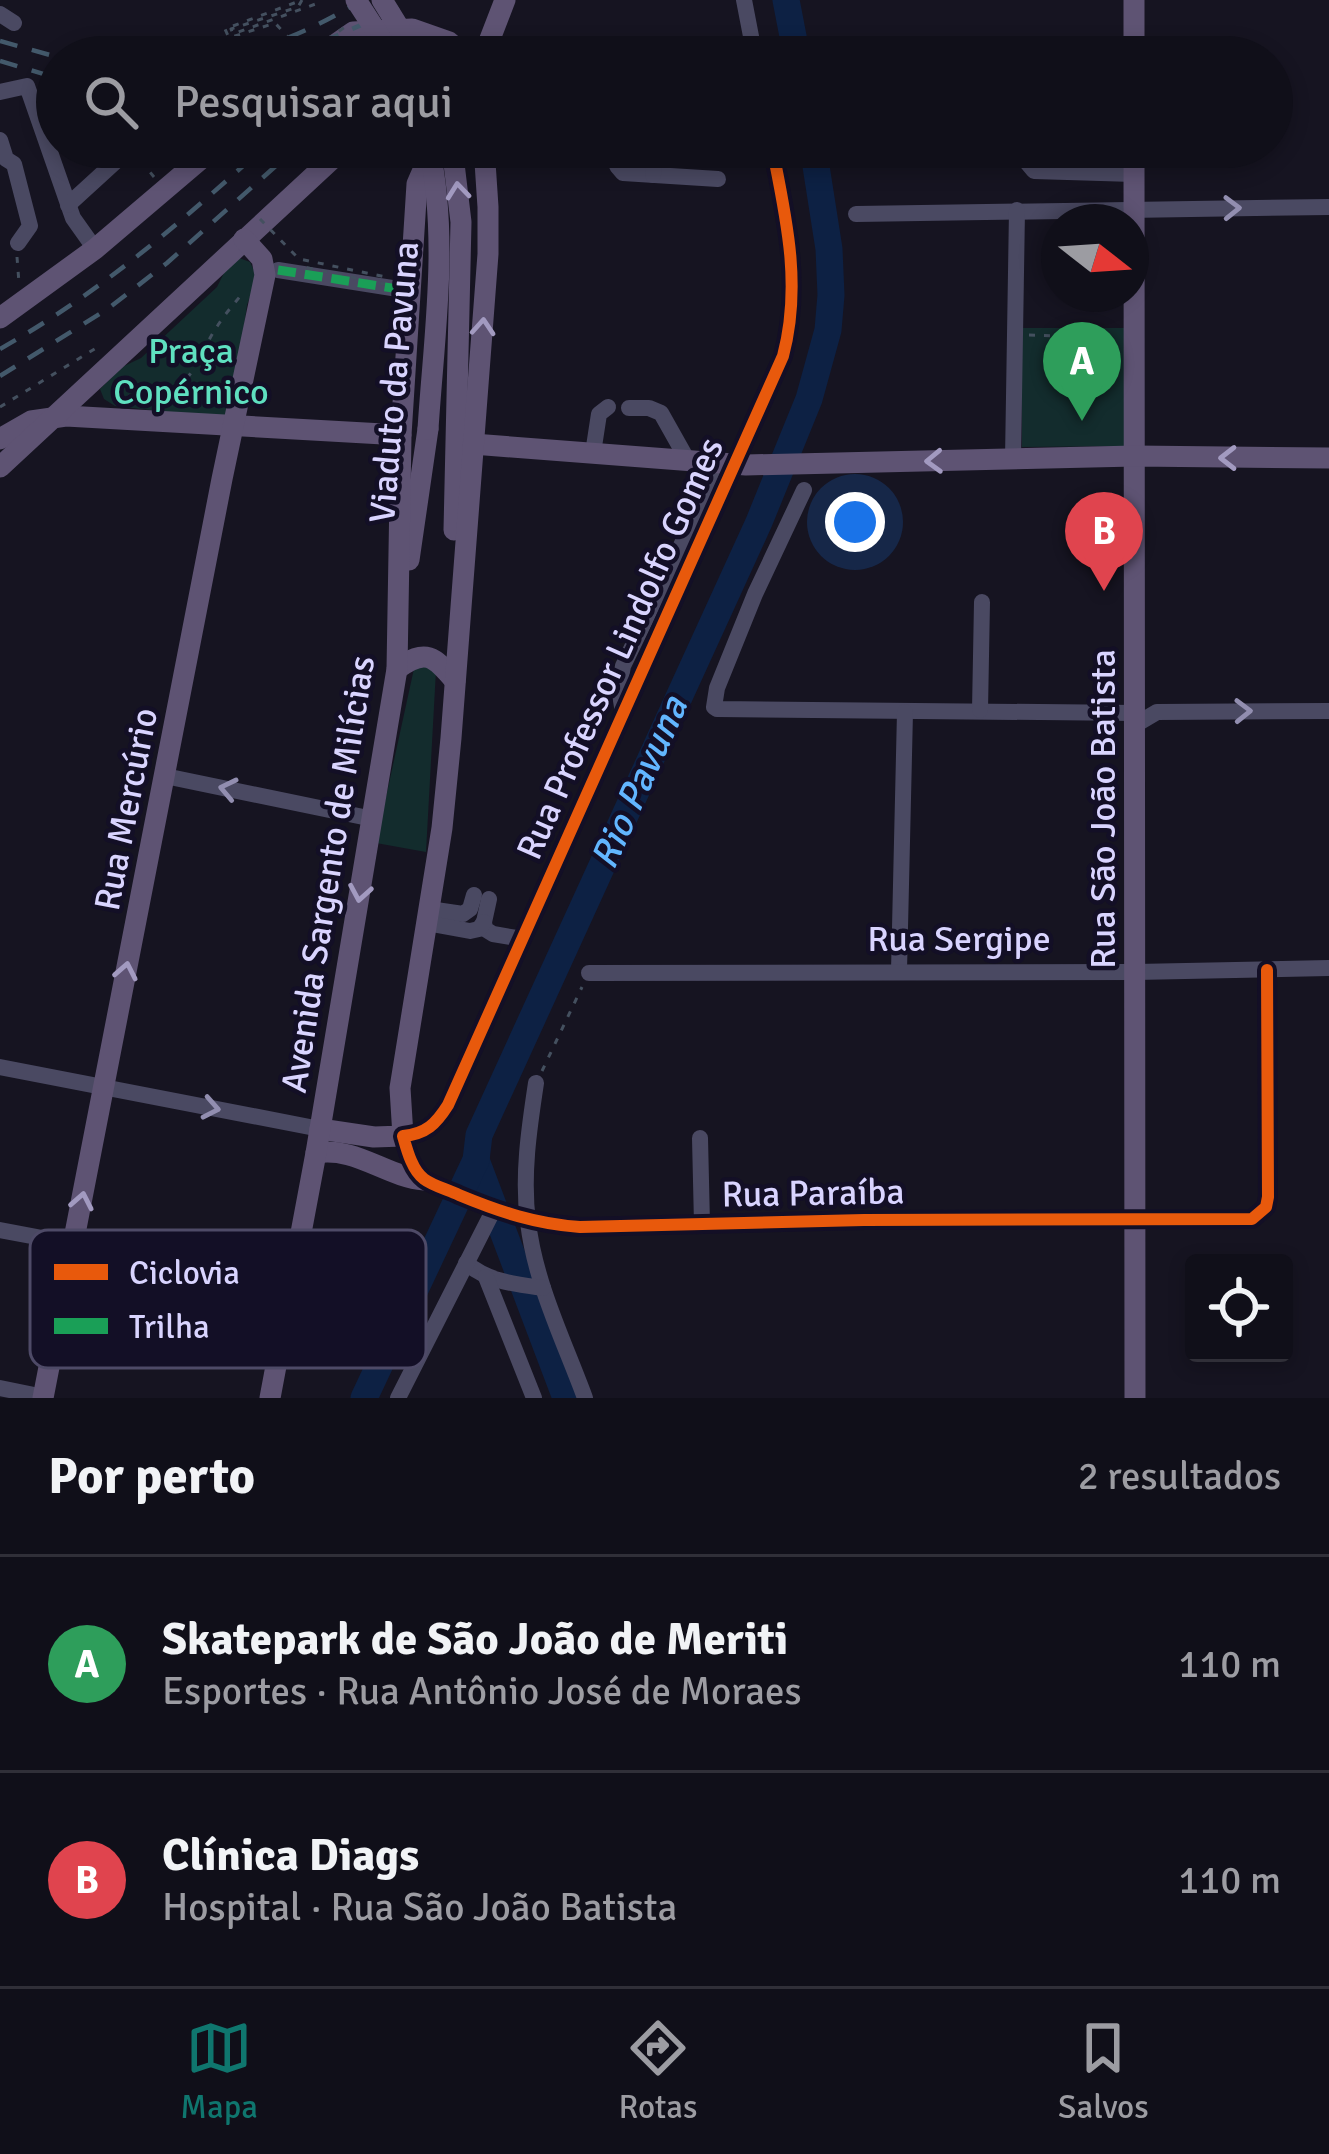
<!DOCTYPE html>
<html lang="pt">
<head>
<meta charset="utf-8">
<style>
  :root { --surface:#100f19; --page:#191822; --text:#f1f3f6; --muted:#9c9ca2; --line:#302f38; --accent:#0f766e }
  body { margin:0; font-family:Signika,sans-serif; background:var(--page); color:var(--text) }
  .controls { position:absolute; right:36px; bottom:36px; display:grid; overflow:hidden; border-radius:12px; box-shadow:0 6px 18px #0003 }
  .controls button { width:108px; height:108px; display:grid; place-items:center; padding:0; border:0; border-bottom:3px solid var(--line); background:var(--surface); color:var(--text); font:60px sans-serif }
  .compass { position:absolute; left:1041px; top:204px; width:108px; height:108px; border-radius:50%; background:var(--surface); box-shadow:0 6px 18px #0003; rotate:107deg }
  .you { position:absolute; left:855px; top:522px; width:42px; height:42px; margin:-30px; border:9px solid #fff; border-radius:50%; background:#1a73e8; box-shadow:0 0 0 18px #1a73e833 }
  .badge { display:grid; place-items:center; width:78px; height:78px; border-radius:50%; background:var(--accent); color:#fff; font-size:39px; font-weight:700 }
  .pin { position:absolute; translate:-50% -99px; filter:drop-shadow(0 3px 6px #0008) }
  .pin::after { content:''; position:absolute; top:63px; width:42px; height:36px; background:inherit; clip-path:polygon(0 0,100% 0,50% 100%) }
  .list { margin:0; padding:0; list-style:none }
  h2 { display:flex; justify-content:space-between; align-items:center; height:156px; margin:0; padding:0 48px; font-size:51px }
  h2 small { font-size:39px; font-weight:400; color:var(--muted) }
  .list li { display:grid; grid-template-columns:78px 1fr auto; gap:36px; align-items:center; box-sizing:border-box; height:216px; padding:0 48px; border-top:3px solid var(--line) }
  .list b { display:block; font-size:45px; white-space:nowrap }
  .list p { margin:0; font-size:39px; white-space:nowrap; color:var(--muted) }
  .list em { font-size:39px; font-style:normal; color:var(--muted) }
  .icon { flex:none; width:66px; height:66px; fill:none; stroke:currentColor; stroke-width:2; stroke-linecap:round; stroke-linejoin:round }
  .map { position:relative; flex:none; width:1329px; height:1398px; overflow:hidden }
  .search { position:absolute; background:var(--surface); box-shadow:0 6px 18px #0003; left:36px; right:36px; top:36px; height:132px; display:flex; align-items:center; gap:30px; box-sizing:border-box; padding:0 42px; border-radius:66px; color:var(--muted); font-size:45px }
  .sheet { height:588px; background:var(--surface) }
  nav { display:flex; justify-content:space-around; align-items:center; box-sizing:border-box; height:168px; border-top:3px solid var(--line); background:var(--surface); font-size:33px; color:var(--muted) }
  nav a { display:grid; justify-items:center; gap:6px }
  nav .on { color:var(--accent) }
  .map>svg:first-child { display:block }
  .green { fill:#132c2d }
  .lines { fill:none; stroke-linecap:round; stroke-linejoin:round }
  .river { stroke:#0d2144; stroke-width:27 }
  .path { stroke:#44505f; stroke-width:3; stroke-dasharray:6 9; stroke-linecap:butt }
  .minor { stroke:#4a4962; stroke-width:16 }
  .major { stroke:#5e5373; stroke-width:21 }
  .rail { stroke:#43596b; stroke-width:4.5; stroke-dasharray:18 15; stroke-linecap:butt }
  .path-bridge { stroke:#44505f; stroke-width:3; stroke-dasharray:6 9; stroke-linecap:butt }
  .major-bridge { stroke:#5e5373; stroke-width:21 }
  .quiet { stroke:#1a9f57; stroke-width:9; stroke-dasharray:18 9; stroke-linecap:butt }
  .cycleway-casing { stroke:#130f26; stroke-width:20 }
  .cycleway { stroke:#e8590c; stroke-width:12 }
  .oneway { stroke:#a29ac0 }
  .oneway2 { stroke:#928eb0 }
  .labels { text-anchor:middle; stroke-width:9; stroke-linejoin:round; paint-order:stroke }
  .park-label { font-size:36px; fill:#5fe0c0; stroke:#130f26 }
  .street-label { font-size:36px; fill:#d9d4ff; stroke:#130f26 }
  .water-label { font-size:39px; font-style:italic; fill:#62b6ff; stroke:#130f26 }
  .key { fill:#130f26; stroke:#4e4a67; stroke-width:3 }
  .key-label { font-size:33px; fill:#d9d4ff }
</style>
</head>
<body>
<div class="map">
<svg width="1329" height="1398" viewBox="0 0 1329 1398">
  <rect width="100%" height="100%" fill="#161421"/>
  <g class="green">
    <polygon points="239,258 250,262 257,277 247,305 231,419 115,406 104,399 100,389 122,367 141,358 217,287 225,271"/>
    <polygon points="1022,328 1125,328 1125,446 1022,447"/>
    <polygon points="415,664 436,670 426,852 376,843"/>
  </g>
  <g class="lines">
    <g class="river">
      <polyline points="786,0 797,57"/>
      <polyline points="476,1160 566,1398"/>
      <polyline points="364,1398 476,1160 479,1135 759,522 809,399 828,330 831,295 829,249 813,147"/>
    </g>
    <g class="path">
      <polyline points="302,0 298,7 231,29 233,34 321,2 321,0"/>
      <polyline points="154,177 150,172 177,147"/>
      <polyline points="17,257 19,283"/>
      <polyline points="1029,335 1115,338"/>
      <polyline points="185,380 198,403"/>
      <polyline points="118,384 132,399"/>
      <path d="M149 401C196 387 195 359 218 325 225 314 234 304 242 294"/>
      <polyline points="0,407 101,345"/>
      <polyline points="679,503 686,476"/>
      <polyline points="542,1071 582,987"/>
    </g>
    <g class="minor">
      <polyline points="744,0 755,57"/>
      <polyline points="0,14 14,23"/>
      <polyline points="0,92 27,86 73,218 95,249"/>
      <polyline points="0,140 6,159 14,164 30,226 18,243"/>
      <polyline points="540,147 562,151 618,154 617,166 623,173 718,179"/>
      <path d="M772 147C786 217 802 285 783 356L448 1105C436 1124 426 1134 403 1136 407 1150 412 1170 424 1179 433 1186 449 1190 459 1195 500 1212 536 1224 580 1227L864 1220 1252 1219 1266 1207 1268 1197 1267 970"/>
      <polyline points="1023,147 1024,159 1034,171 1134,174"/>
      <polyline points="485,156 542,156 555,153"/>
      <polyline points="653,175 654,147"/>
      <polyline points="68,205 126,152 124,147"/>
      <polyline points="856,214 1329,207"/>
      <polyline points="278,270 411,291"/>
      <polyline points="629,408 649,408 661,413 688,461"/>
      <polyline points="593,453 599,414 608,407"/>
      <polyline points="1013,459 1017,210"/>
      <polyline points="804,490 755,594 717,688 714,707 717,709 1135,713"/>
      <polyline points="980,710 982,602"/>
      <polyline points="623,713 619,688 623,666 688,531 715,464"/>
      <polyline points="1135,725 1157,712 1329,711"/>
      <polyline points="165,776 373,819"/>
      <polyline points="489,899 484,922 485,929 493,934 523,939"/>
      <polyline points="429,909 463,914 470,909 474,895"/>
      <polyline points="426,923 470,931 479,929 484,922"/>
      <polyline points="899,971 905,712"/>
      <polyline points="589,973 1136,972 1329,968"/>
      <polyline points="0,1067 320,1129"/>
      <path d="M536 1083C529 1129 522 1176 528 1222 535 1283 564 1341 585 1398"/>
      <polyline points="700,1138 702,1224"/>
      <polyline points="0,1230 74,1244"/>
      <path d="M466 1263C489 1282 514 1284 543 1288"/>
      <polyline points="486,1277 534,1398"/>
      <polyline points="0,1388 44,1397"/>
      <polyline points="398,1398 494,1209"/>
    </g>
    <g class="major">
      <polyline points="1134,0 1134,57"/>
      <polyline points="317,57 353,32 412,29 449,42 467,57"/>
      <polyline points="483,57 505,0"/>
      <polyline points="452,147 461,222 454,530"/>
      <polyline points="1134,147 1135,1398"/>
      <polyline points="0,318 95,249 215,147"/>
      <polyline points="0,439 31,421 66,416 401,435"/>
      <polyline points="473,444 746,465 1135,456 1329,458"/>
      <polyline points="0,467 345,147"/>
      <polyline points="409,560 428,429"/>
      <path d="M397 669C426 648 434 656 455 681"/>
      <polyline points="320,1129 374,1137 403,1136 400,1088 442,828 451,738 488,254 488,207 484,147"/>
      <path d="M316 1153C355 1146 387 1177 424 1180"/>
      <polyline points="43,1398 222,479 265,275 262,259 244,239"/>
      <polyline points="270,1398 316,1153 397,669 401,435 417,184 427,161 438,147"/>
    </g>
    <g class="rail">
      <polyline points="0,41 57,57"/>
      <polyline points="322,42 391,12 408,0"/>
      <path d="M226 57C275 46 320 26 362 0"/>
      <polyline points="0,61 57,78"/>
      <path d="M0 349C101 292 179 224 264 147"/>
      <polyline points="0,376 109,308 167,263 297,147"/>
    </g>
    <g class="path-bridge">
      <polyline points="314,48 348,25"/>
      <polyline points="301,51 275,23 229,38 225,29 302,0"/>
      <polyline points="295,57 301,51 314,48 324,57"/>
      <polyline points="194,148 213,167"/>
      <polyline points="260,219 299,259 386,277 384,284 299,266"/>
    </g>
    <g class="major-bridge">
      <polyline points="356,0 393,57"/>
      <polyline points="382,0 417,57"/>
      <path d="M428 429C434 335 449 240 429 147"/>
    </g>
    <polyline class="quiet" points="278,270 411,291"/>
    <g class="cycleway-casing">
      <path id="cycleway" d="M772 147C786 217 802 285 783 356L448 1105C436 1124 426 1134 403 1136 407 1150 412 1170 424 1179 433 1186 449 1190 459 1195 500 1212 536 1224 580 1227L864 1220 1252 1219 1266 1207 1268 1197 1267 970"/>
    </g>
    <use href="#cycleway" class="cycleway"/>
  </g>
  <defs><path id="oneway-chevron" d="M-2-3.5L2.5 0L-2 3.5" fill="none" stroke-width="1.6" stroke-linecap="round" stroke-linejoin="round" transform="scale(3)"/></defs>
  <g class="oneway">
    <use href="#oneway-chevron" transform="translate(458 191) rotate(-96)"/>
    <use href="#oneway-chevron" transform="translate(483 327) rotate(-86)"/>
    <use href="#oneway-chevron" transform="translate(1228 458) rotate(-180)"/>
    <use href="#oneway-chevron" transform="translate(934 461) rotate(178)"/>
    <use href="#oneway-chevron" transform="translate(360 893) rotate(100)"/>
    <use href="#oneway-chevron" transform="translate(126 971) rotate(-79)"/>
    <use href="#oneway-chevron" transform="translate(82 1201) rotate(-79)"/>
  </g>
  <g class="oneway2">
    <use href="#oneway-chevron" transform="translate(1232 208) rotate(-1)"/>
    <use href="#oneway-chevron" transform="translate(1243 711) rotate(-1)"/>
    <use href="#oneway-chevron" transform="translate(228 789) rotate(-168)"/>
    <use href="#oneway-chevron" transform="translate(211 1108) rotate(11)"/>
  </g>
  <g class="labels">
    <g class="park-label">
      <text x="191" y="363">Praça<tspan x="191" dy="41">Copérnico</tspan></text>
    </g>
    <g class="street-label">
      <text transform="translate(393 382) rotate(-85)" y="13">Viaduto da Pavuna</text>
      <text transform="translate(619 648) rotate(-66)" y="13">Rua Professor Lindolfo Gomes</text>
      <text transform="translate(125 809) rotate(-79)" y="13">Rua Mercúrio</text>
      <text transform="translate(1102 809) rotate(-90)" y="13">Rua São João Batista</text>
      <text transform="translate(327 874) rotate(-81)" y="13">Avenida Sargento de Milícias</text>
      <text x="959" y="951">Rua Sergipe</text>
      <text transform="translate(813 1192) rotate(-1)" y="13">Rua Paraíba</text>
    </g>
    <g class="water-label">
      <text transform="translate(638 782) rotate(-66)" y="14">Rio Pavuna</text>
    </g>
  </g>
  <rect x="30" y="1230" width="396" height="138" rx="18" class="key"/>
  <rect x="54" y="1264" width="54" height="16" fill="#e8590c"/>
  <rect x="54" y="1318" width="54" height="16" fill="#1a9f57"/>
  <g class="key-label">
    <text x="129" y="1284">Ciclovia</text>
    <text x="129" y="1338">Trilha</text>
  </g>
</svg>
<div class="controls">
<button><svg class="icon" aria-label="locate" viewBox="0 0 24 24"><circle cx="12" cy="12" r="6"/><path d="M12 2v4M12 18v4M2 12h4M18 12h4"/></svg></button>
</div>
<svg class="compass" viewBox="-18 -18 36 36"><path d="M0-13l5 13h-10z" fill="#e53935"/><path d="M0 13l5-13h-10z" fill="#9c9ca2"/></svg>
<div class="you"></div>
<div class="pin badge" style="left:1082px;top:421px;background:#2e9e5b">A</div>
<div class="pin badge" style="left:1104px;top:591px;background:#e0444e">B</div>
<div class="search"><svg class="icon" aria-label="search" viewBox="0 0 24 24"><circle cx="10" cy="10" r="6"/><path d="M15 15l6 6"/></svg>Pesquisar aqui</div>
</div>
<section class="sheet">
<h2>Por perto<small>2 resultados</small></h2>
<ul class="list">
<li><span class="badge" style="background:#2e9e5b">A</span><div><b>Skatepark de São João de Meriti</b><p>Esportes · Rua Antônio José de Moraes</p></div><em>110 m</em></li>
<li><span class="badge" style="background:#e0444e">B</span><div><b>Clínica Diags</b><p>Hospital · Rua São João Batista</p></div><em>110 m</em></li>
</ul>
</section>
<nav>
<a class="on"><svg class="icon" aria-label="map" viewBox="0 0 24 24"><path d="M3 6l6-2 6 2 6-2v14l-6 2-6-2-6 2zM9 4v14M15 6v14"/></svg>Mapa</a>
<a><svg class="icon" aria-label="directions" viewBox="0 0 24 24"><path d="M12 3l9 9-9 9-9-9zM9 14v-3h6M13 9l2 2-2 2"/></svg>Rotas</a>
<a><svg class="icon" aria-label="saved" viewBox="0 0 24 24"><path d="M7 4h10v16l-5-4-5 4z"/></svg>Salvos</a>
</nav>
</body>
</html>
